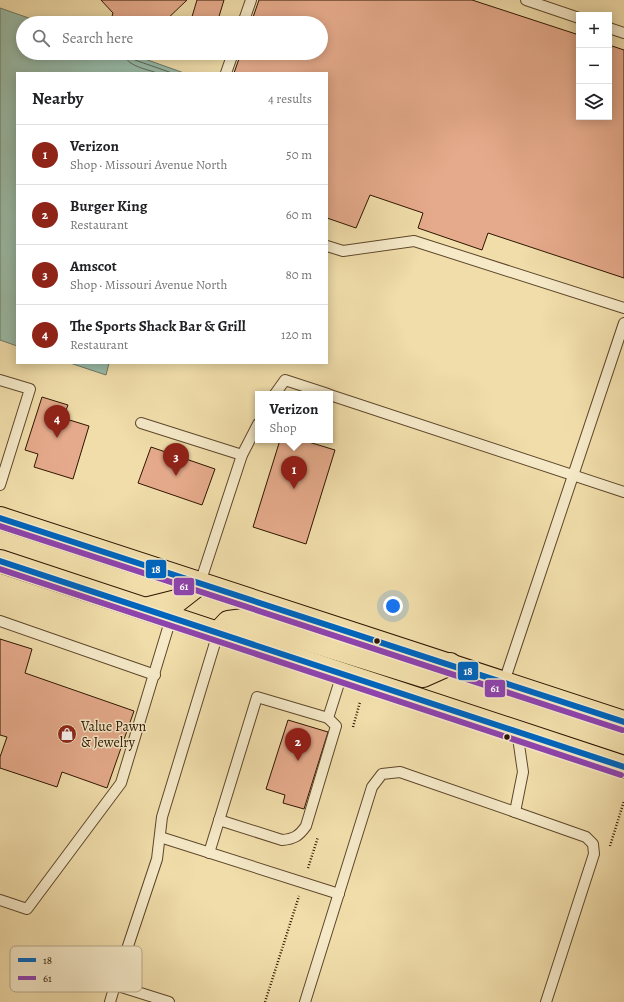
<!DOCTYPE html>
<html lang="en">
<head>
<meta charset="utf-8">
<style>
  :root { --surface:#fff; --page:#f2f2f2; --text:#202124; --muted:#757577; --line:#e0e0e0; --accent:#8f2418 }
  body { margin:0; font-family:Alegreya,serif; background:var(--page); color:var(--text) }
  .controls { position:absolute; right:12px; top:12px; display:grid; overflow:hidden; border-radius:0px; box-shadow:0 2px 10px #0003 }
  .controls button { width:36px; height:36px; display:grid; place-items:center; padding:0; border:0; border-bottom:1px solid var(--line); background:var(--surface); color:var(--text); font:20px sans-serif }
  .you { position:absolute; left:393px; top:606px; width:14px; height:14px; margin:-10px; border:3px solid #fff; border-radius:50%; background:#1a73e8; box-shadow:0 0 0 6px #1a73e833 }
  .badge { display:grid; place-items:center; width:26px; height:26px; border-radius:50%; background:var(--accent); color:#fff; font-size:13px; font-weight:700 }
  .pin { position:absolute; translate:-50% -33px; filter:drop-shadow(0 1px 2px #0008) }
  .pin::after { content:''; position:absolute; top:21px; width:14px; height:12px; background:inherit; clip-path:polygon(0 0,100% 0,50% 100%) }
  .popup { position:absolute; left:255px; top:391px; width:78px; height:52px; box-sizing:border-box; display:grid; place-content:center; border-radius:0px; background:var(--surface); filter:drop-shadow(0 1px 3px #0005); font-size:13px; white-space:nowrap; color:var(--muted) }
  .popup b { font-size:15px; color:var(--text) }
  .popup::after { content:''; position:absolute; left:50%; top:100%; margin-left:-8px; border:8px solid transparent; border-top-color:var(--surface) }
  .list { margin:0; padding:0; list-style:none }
  h2 { display:flex; justify-content:space-between; align-items:center; height:52px; margin:0; padding:0 16px; font-size:17px }
  h2 small { font-size:13px; font-weight:400; color:var(--muted) }
  .list li { display:grid; grid-template-columns:26px 1fr auto; gap:12px; align-items:center; box-sizing:border-box; height:60px; padding:0 16px; border-top:1px solid var(--line) }
  .list b { display:block; font-size:15px; white-space:nowrap }
  .list p { margin:0; font-size:13px; white-space:nowrap; color:var(--muted) }
  .list em { font-size:13px; font-style:normal; color:var(--muted) }
  .icon { flex:none; width:22px; height:22px; fill:none; stroke:currentColor; stroke-width:2; stroke-linecap:round; stroke-linejoin:round }
  .map { position:relative; flex:none; width:624px; height:1002px; overflow:hidden }
  .search { position:absolute; background:var(--surface); box-shadow:0 2px 10px #0003; left:16px; top:16px; width:312px; height:44px; display:flex; align-items:center; gap:10px; box-sizing:border-box; padding:0 14px; border-radius:22px; color:var(--muted); font-size:15px }
  .panel { position:absolute; background:var(--surface); box-shadow:0 2px 10px #0003; left:16px; top:72px; width:312px; height:292px; border-radius:0px }
  .map>svg:first-child { display:block }
  .water { fill:#9abca8; stroke:#6f7965 }
  .lines { fill:none; stroke-linecap:round; stroke-linejoin:round }
  .shore { stroke:#646854; stroke-width:1 }
  .building { fill:#e5aa8b; stroke:#2e1500 }
  .service-casing { stroke:#5e472a; stroke-width:12 }
  .primary-casing { stroke:#2e1500; stroke-width:24 }
  .path { stroke:#2e1500; stroke-width:2.5; stroke-dasharray:1 2; stroke-linecap:butt }
  .service { stroke:#f5e9c8; stroke-width:10 }
  .primary { stroke:#f0ddaa; stroke-width:22 }
  .bus-1-casing { stroke:#f5e9c8; stroke-width:9 }
  .bus-2-casing { stroke:#f5e9c8; stroke-width:9 }
  .bus-1 { stroke:#0065bd; stroke-width:6 }
  .bus-2 { stroke:#8e44ad; stroke-width:6 }
  .bus-dot { fill:#2e1500; stroke:#f5e9c8; stroke-width:1.5 }
  .labels { text-anchor:middle; stroke-width:3; stroke-linejoin:round; paint-order:stroke }
  .poi-label { font-size:14px; fill:#2e1500; stroke:#f5e9c8; text-anchor:start }
  .key { fill:#f5e9c8; stroke:#b9a98c; stroke-width:1 }
  .key-label { font-size:11px; fill:#2e1500 }
  .line-badge { stroke:#f5e9c8; stroke-width:1.5 }
  .badge-label { font-size:11px; text-anchor:middle; font-weight:bold; fill:#fff }
</style>
</head>
<body>
<div class="map">
<svg width="624" height="1002" viewBox="0 0 624 1002">
  <rect width="100%" height="100%" fill="#f0ddaa"/>
  <filter id="stains"><feTurbulence type="fractalNoise" baseFrequency=".005" numOctaves="4"/><feColorMatrix values="0 0 0 0 .2 0 0 0 0 .09 0 0 0 0 .02 0 0 0 .5 -.17"/></filter>
  <radialGradient id="worn" r=".72"><stop offset=".6" stop-color="#630" stop-opacity="0"/><stop offset="1" stop-color="#630" stop-opacity=".3"/></radialGradient>
  <g class="water">
    <polygon points="0,8 43,23 23,23 23,53 128,53 184,73 17,73 17,346 0,340"/>
    <polygon points="70,363 109,363 106,375"/>
  </g>
  <g class="lines">
    <g class="shore">
      <path d="M124 53C125 66 147 69 157 73"/>
      <polyline points="129,53 132,59 172,73"/>
    </g>
  </g>
  <g class="building">
    <polygon points="101,0 187,0 163,23 110,23 113,13"/>
    <polygon points="197,0 224,0 217,23 201,23 191,20"/>
    <polygon points="259,0 472,0 579,35 579,117 609,117 609,45 624,50 624,278 488,233 482,250 418,228 423,213 370,195 356,228 327,218 327,73 234,73 241,53 321,53 321,23 251,23"/>
    <polygon points="42,397 68,405 63,418 89,426 73,479 34,467 38,454 25,450"/>
    <polygon points="280,440 302,440 335,450 306,544 253,527"/>
    <polygon points="151,447 215,469 202,505 138,483"/>
    <polygon points="0,639 32,649 25,673 134,711 107,788 62,772 57,787 0,768 0,757 7,737 0,735"/>
    <polygon points="288,720 328,732 304,809 283,803 285,795 266,789"/>
  </g>
  <g class="lines">
    <g class="service-casing">
      <g id="service">
        <polyline points="526,0 579,18"/>
        <polyline points="243,23 251,0"/>
        <polyline points="609,28 624,33"/>
        <polyline points="226,73 233,53"/>
        <polyline points="327,246 343,251 414,241 624,308"/>
        <polyline points="0,380 30,389 0,485"/>
        <polyline points="275,394 285,380 328,394"/>
        <polyline points="330,395 624,492"/>
        <polyline points="141,423 242,455"/>
        <polyline points="200,583 242,455 258,424"/>
        <polyline points="0,621 155,675"/>
        <polyline points="504,682 624,323"/>
        <polyline points="517,731 523,772 515,812 586,837 593,844 594,854 546,1002"/>
        <path d="M219 820 282 840C294 839 299 836 306 826L336 726 328 718"/>
        <polyline points="160,837 339,894"/>
        <polyline points="209,853 257,697 328,718 342,674"/>
        <polyline points="0,900 27,909 121,783 171,618"/>
        <polyline points="110,1002 115,985"/>
        <polyline points="169,1002 115,985 157,859 162,817 218,633"/>
        <polyline points="305,1002 372,787 382,774 400,772 515,812"/>
      </g>
    </g>
    <g class="primary-casing">
      <g id="primary">
        <polyline points="0,518 624,722"/>
        <polyline points="0,561 624,767"/>
        <polyline points="145,609 177,601 200,583"/>
        <polyline points="218,633 228,622 244,620 423,676 450,664"/>
      </g>
    </g>
    <g class="path">
      <polyline points="353,727 360,702"/>
      <polyline points="610,846 624,801"/>
      <polyline points="308,868 318,837"/>
      <polyline points="265,1002 299,896"/>
    </g>
    <use href="#service" class="service"/>
    <use href="#primary" class="primary"/>
    <g class="bus-1-casing">
      <g id="bus-1">
        <polyline points="0,518 624,722"/>
        <polyline points="0,561 624,767"/>
      </g>
    </g>
    <g class="bus-2-casing">
      <g id="bus-2">
        <polyline points="0,526 622,730"/>
        <polyline points="0,569 621,775"/>
      </g>
    </g>
    <use href="#bus-1" class="bus-1"/>
    <use href="#bus-2" class="bus-2"/>
  </g>
  <defs>
    <g id="shop-disc" transform="scale(1)"><circle r="9.5" fill="#8f2418" stroke="#f5e9c8"/><path d="M-5-2.5h2.3a2.7 3.5 0 0 1 5.4 0H5L5.5 6h-11ZM-1.5-2.5h3a1.5 2.3 0 0 0-3 0Z" fill="#fff"/></g>
  </defs>
  <g fill-rule="evenodd">
    <use href="#shop-disc" x="67" y="734"/>
  </g>
  <g class="bus-dot">
    <circle cx="377" cy="641" r="3.5"/>
    <circle cx="507" cy="737" r="3.5"/>
  </g>
  <g class="labels">
    <g class="poi-label">
      <text x="81" y="731">Value Pawn<tspan x="81" dy="16">&amp; Jewelry</tspan></text>
    </g>
  </g>
  <rect x="10" y="946" width="132" height="46" rx="6" class="key"/>
  <rect x="18" y="958" width="18" height="4" fill="#0065bd"/>
  <rect x="18" y="976" width="18" height="4" fill="#8e44ad"/>
  <g class="key-label">
    <text x="43" y="964">18</text>
    <text x="43" y="982">61</text>
  </g>
  <g class="line-badge">
    <rect x="145" y="559" width="22" height="20" rx="4" fill="#0065bd"/>
    <rect x="173" y="577" width="22" height="19" rx="4" fill="#8e44ad"/>
    <rect x="457" y="661" width="22" height="20" rx="4" fill="#0065bd"/>
    <rect x="484" y="679" width="22" height="19" rx="4" fill="#8e44ad"/>
  </g>
  <g class="badge-label">
    <text x="156" y="573">18</text>
    <text x="184" y="590">61</text>
    <text x="468" y="675">18</text>
    <text x="495" y="692">61</text>
  </g>
  <rect width="100%" height="100%" filter="url(#stains)"/>
  <rect width="100%" height="100%" fill="url(#worn)"/>
</svg>
<div class="controls">
<button>+</button>
<button>−</button>
<button><svg class="icon" aria-label="layers" viewBox="0 0 24 24"><path d="M12 4l9 5-9 5-9-5zM3 14l9 5 9-5"/></svg></button>
</div>
<div class="you"></div>
<div class="pin badge" style="left:294px;top:489px">1</div>
<div class="popup"><b>Verizon</b>Shop</div>
<div class="pin badge" style="left:298px;top:761px">2</div>
<div class="pin badge" style="left:176px;top:476px">3</div>
<div class="pin badge" style="left:57px;top:438px">4</div>
<div class="search"><svg class="icon" aria-label="search" viewBox="0 0 24 24"><circle cx="10" cy="10" r="6"/><path d="M15 15l6 6"/></svg>Search here</div>
<section class="panel">
<h2>Nearby<small>4 results</small></h2>
<ul class="list">
<li><span class="badge">1</span><div><b>Verizon</b><p>Shop · Missouri Avenue North</p></div><em>50 m</em></li>
<li><span class="badge">2</span><div><b>Burger King</b><p>Restaurant</p></div><em>60 m</em></li>
<li><span class="badge">3</span><div><b>Amscot</b><p>Shop · Missouri Avenue North</p></div><em>80 m</em></li>
<li><span class="badge">4</span><div><b>The Sports Shack Bar &amp; Grill</b><p>Restaurant</p></div><em>120 m</em></li>
</ul>
</section>
</div>
</body>
</html>
